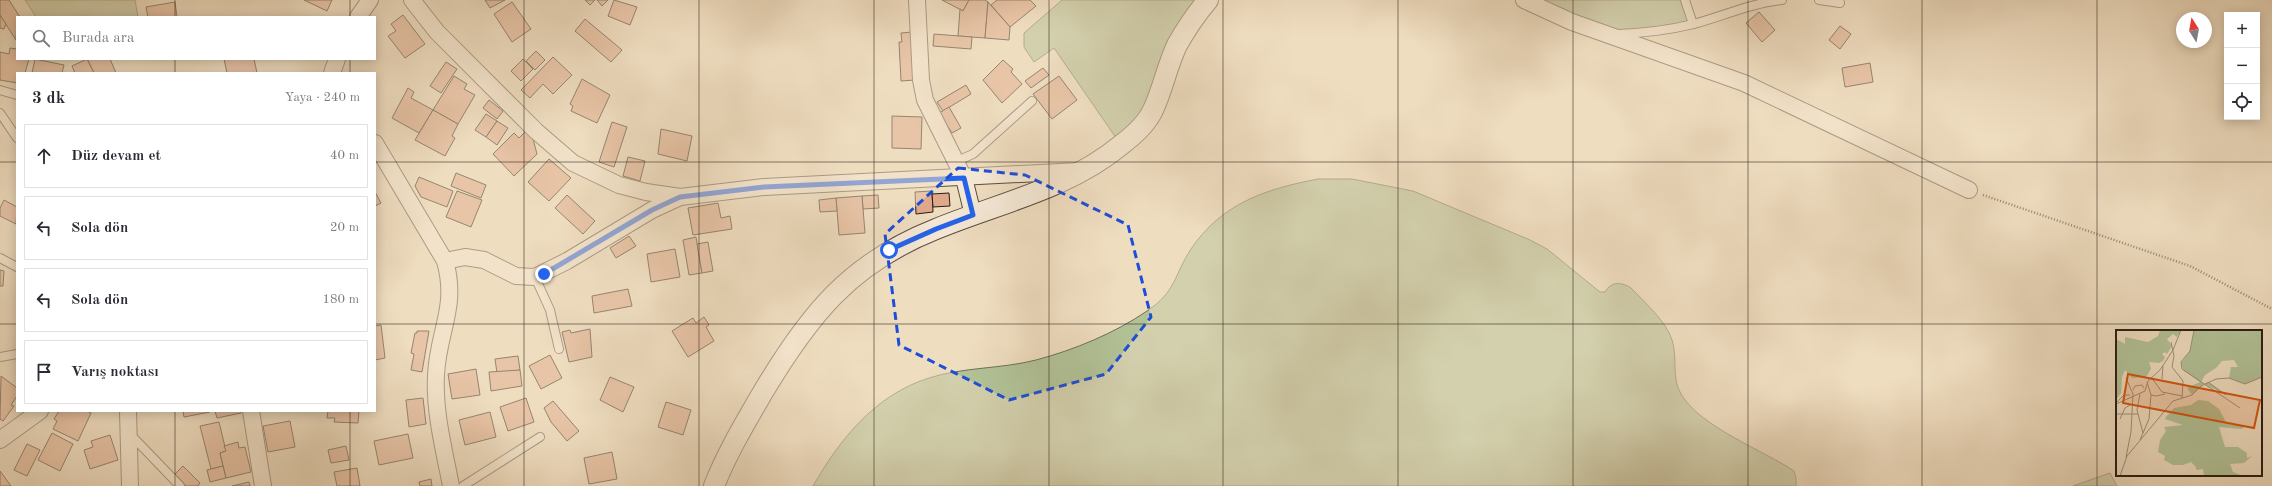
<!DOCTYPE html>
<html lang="tr">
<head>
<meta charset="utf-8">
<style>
  :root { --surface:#fff; --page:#f2f2f3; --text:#2b2b33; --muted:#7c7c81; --line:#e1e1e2 }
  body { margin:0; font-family:"Old Standard TT",serif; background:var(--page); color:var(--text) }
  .controls { position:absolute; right:12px; top:12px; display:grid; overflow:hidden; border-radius:0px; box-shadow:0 2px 10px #0003 }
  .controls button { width:36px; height:36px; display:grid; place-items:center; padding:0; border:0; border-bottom:1px solid var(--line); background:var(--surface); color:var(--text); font:20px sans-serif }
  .compass { position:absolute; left:2176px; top:12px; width:36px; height:36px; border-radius:50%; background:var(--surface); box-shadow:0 2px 10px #0003; rotate:349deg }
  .stop { position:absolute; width:12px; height:12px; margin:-9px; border:3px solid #2563eb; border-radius:50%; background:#fff }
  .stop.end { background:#2563eb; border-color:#fff; box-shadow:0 1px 4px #0008 }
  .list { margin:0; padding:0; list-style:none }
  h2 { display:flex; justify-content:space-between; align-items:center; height:52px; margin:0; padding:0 16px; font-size:17px }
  h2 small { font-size:13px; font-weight:400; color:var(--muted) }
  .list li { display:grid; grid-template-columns:26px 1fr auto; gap:12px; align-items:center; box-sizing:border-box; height:64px; margin:0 8px 8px; padding:0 8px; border:1px solid var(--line); border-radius:0px }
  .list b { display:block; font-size:15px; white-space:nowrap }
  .list em { font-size:13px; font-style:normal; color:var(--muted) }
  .icon { flex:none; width:22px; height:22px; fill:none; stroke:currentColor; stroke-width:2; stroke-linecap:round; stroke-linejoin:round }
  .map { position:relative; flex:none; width:2272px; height:486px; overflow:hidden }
  .search { position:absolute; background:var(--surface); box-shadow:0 2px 10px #0003; left:16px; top:16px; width:360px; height:44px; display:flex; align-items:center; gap:10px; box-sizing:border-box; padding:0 14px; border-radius:0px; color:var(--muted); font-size:15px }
  .panel { position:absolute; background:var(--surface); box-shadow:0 2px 10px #0003; left:16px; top:72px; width:360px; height:340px; border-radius:0px }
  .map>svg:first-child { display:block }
  .green { fill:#b2c297; stroke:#6d7056 }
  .building { fill:#dfa88a; stroke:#281d14 }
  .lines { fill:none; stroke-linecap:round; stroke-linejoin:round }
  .service-casing { stroke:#5a4d3f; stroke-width:10 }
  .minor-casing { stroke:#5a4d3f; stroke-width:18 }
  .tertiary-casing { stroke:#5a4d3f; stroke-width:22 }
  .path { stroke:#281d14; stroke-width:2.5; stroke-dasharray:1 2; stroke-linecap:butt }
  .service { stroke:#f5e9d6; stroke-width:8 }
  .minor { stroke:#f5e9d6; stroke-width:16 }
  .tertiary { stroke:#f5e9d6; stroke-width:20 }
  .route { stroke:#2563eb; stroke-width:5 }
  .marked { fill:none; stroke:#1d4ed8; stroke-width:3; stroke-dasharray:8 5; stroke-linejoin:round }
  .grid { fill:none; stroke:#281d14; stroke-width:1; stroke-opacity:0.55 }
  .inset-road { fill:none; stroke:#9f907b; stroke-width:1 }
  .view { fill:#d5530d; fill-opacity:0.15; stroke:#d5530d; stroke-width:2 }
  .inset-edge { fill:none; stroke:#281d14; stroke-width:2 }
</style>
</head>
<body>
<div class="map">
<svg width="2272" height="486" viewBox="0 0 2272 486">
  <rect width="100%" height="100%" fill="#efddc0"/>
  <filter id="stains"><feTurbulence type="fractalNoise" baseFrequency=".005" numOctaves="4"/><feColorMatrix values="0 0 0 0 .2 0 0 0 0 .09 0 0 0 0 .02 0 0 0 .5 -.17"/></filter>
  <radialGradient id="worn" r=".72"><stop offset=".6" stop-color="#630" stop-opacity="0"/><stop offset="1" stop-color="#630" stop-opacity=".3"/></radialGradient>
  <g class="green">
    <polygon points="25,0 135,0 138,17 36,17"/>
    <polygon points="1062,0 1208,0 1153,112 1121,145 1054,48 1034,62 1024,47 1024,33"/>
    <polygon points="1524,0 1685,0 1693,24 1608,34"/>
    <path d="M1318 179H1352L1413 191 1530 240 1547 249 1600 292H1605C1611 281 1622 282 1631 288 1645 303 1666 321 1672 340 1678 358 1671 378 1681 394 1700 427 1763 450 1794 471L1796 478V486H813C840 439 875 395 929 378 963 367 1001 369 1036 360 1074 350 1115 333 1147 311 1176 292 1174 275 1191 249 1222 203 1266 189 1318 179Z"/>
    <polygon points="2110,473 2117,486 2073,486"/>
  </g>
  <g class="building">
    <polygon points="0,0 9,0 20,17 17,17 16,40 0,15"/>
    <polygon points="304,0 332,0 327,11"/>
    <polygon points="485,0 505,0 490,8"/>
    <polygon points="585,0 595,0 590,5"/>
    <polygon points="597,0 608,0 602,6"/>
    <polygon points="614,0 637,7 630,25 608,16"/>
    <polygon points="942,0 969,0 963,11"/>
    <polygon points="969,0 985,0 988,2 985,38 958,36 960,9 963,11"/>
    <polygon points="997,0 1030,0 1036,6 1010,27 991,5"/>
    <polygon points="175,2 177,17 148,17 146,7"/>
    <polygon points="512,2 531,29 512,42 494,14"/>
    <polygon points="988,2 1010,27 1009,40 985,38"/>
    <polygon points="1759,12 1775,30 1762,42 1746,23"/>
    <polygon points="0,15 6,24 4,29 0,28"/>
    <polygon points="403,15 425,44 405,58 388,36 396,31 391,24"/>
    <polygon points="585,19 622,50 611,62 575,31"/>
    <polygon points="1840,26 1851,34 1840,49 1829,40"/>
    <polygon points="912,32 915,80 901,81 899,42 902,42 901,33"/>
    <polygon points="934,34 972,37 971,49 933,46"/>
    <polygon points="10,48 17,49 17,59 29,59 25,73 17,73 17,83 0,80 0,52 9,54"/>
    <polygon points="536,51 545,60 535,70 526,61"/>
    <polygon points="553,57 572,75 553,94 543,84 530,98 521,90"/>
    <polygon points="35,59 64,65 62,73 32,73"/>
    <polygon points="87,59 110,59 116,73 94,73"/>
    <polygon points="87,59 94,73 75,73 72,66"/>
    <polygon points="224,59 254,59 257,73 227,73"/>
    <polygon points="523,59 533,69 521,81 511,71"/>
    <polygon points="1003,60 1013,69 1011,72 1022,84 1002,103 983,80"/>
    <polygon points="446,62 457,69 441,93 430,86"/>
    <polygon points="1870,63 1873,82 1845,87 1842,68"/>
    <polygon points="1043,68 1049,75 1031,88 1025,81"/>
    <polygon points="454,76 467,84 464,89 475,95 458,124 433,110"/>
    <polygon points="1059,76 1077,100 1052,119 1033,94"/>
    <polygon points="582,79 610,95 597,123 571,111 573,106 570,104"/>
    <polygon points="966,85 971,94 943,111 937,102"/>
    <polygon points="408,88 414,92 411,98 433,110 419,133 392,118"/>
    <polygon points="489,100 503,111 497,119 483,108"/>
    <polygon points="949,107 961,128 952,133 939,113"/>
    <polygon points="433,110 458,124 452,136 455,138 445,156 415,140"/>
    <polygon points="486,114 497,121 486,137 475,130"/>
    <polygon points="892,116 922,117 921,149 892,148"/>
    <polygon points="497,121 508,128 497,145 486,137"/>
    <polygon points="612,122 627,127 614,167 599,162"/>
    <polygon points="661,129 692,136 687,161 658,154"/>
    <polygon points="526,131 533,139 537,154 514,176 493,154 514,133 519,138"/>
    <polygon points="628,157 645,161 640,181 623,176"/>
    <polygon points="549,159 571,178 549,201 528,182"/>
    <polygon points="456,173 486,185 481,198 451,186"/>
    <polygon points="419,177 453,191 447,207 421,197 415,186"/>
    <polygon points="457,191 482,200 471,227 446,217"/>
    <polygon points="932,191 933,212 916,214 915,192"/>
    <polygon points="375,192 381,203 375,206"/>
    <polygon points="949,193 950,206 933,207 932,194"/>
    <polygon points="567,195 595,221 583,234 555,208"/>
    <polygon points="878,195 879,208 863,209 862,196"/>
    <polygon points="862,196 865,233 839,235 836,198"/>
    <polygon points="836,198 837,211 820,212 819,200"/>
    <polygon points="4,200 17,207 16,224 0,216 0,208"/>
    <polygon points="718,203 721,218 730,216 732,229 693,235 688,208"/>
    <polygon points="629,236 636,246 616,258 610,248"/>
    <polygon points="696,237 702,273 689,275 683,240"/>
    <polygon points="708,242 713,271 702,273 697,244"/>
    <polygon points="675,249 680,277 651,282 647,254"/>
    <polygon points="0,270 4,271 3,286 0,286"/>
    <polygon points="628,289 632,306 594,313 592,296"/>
    <polygon points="704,317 709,325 706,327 714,341 688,357 672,331 693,318 696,323"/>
    <polygon points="381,325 385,358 375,360 375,326"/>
    <polygon points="590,329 592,357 569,362 562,332 570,330 571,333"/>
    <polygon points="417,331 429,331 422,372 411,370 414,354 411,353 415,333 417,333"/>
    <polygon points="550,355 562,378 541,389 529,366"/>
    <polygon points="518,356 520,370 497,373 495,359"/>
    <polygon points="476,369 480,395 452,399 448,374"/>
    <polygon points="520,370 522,386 491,391 489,372"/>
    <polygon points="1,376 17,388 17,396 11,405 14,406 3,421 0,419"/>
    <polygon points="610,377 634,387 623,412 600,400"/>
    <polygon points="423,398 426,424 409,427 406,400"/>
    <polygon points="526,398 534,422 508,431 500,407"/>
    <polygon points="553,401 579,431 567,441 551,422 544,408"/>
    <polygon points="666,402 691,410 683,435 658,427"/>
    <polygon points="59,411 87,411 91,413 78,441 53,429 57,421 54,419"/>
    <polygon points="183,411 210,411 210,412 184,417"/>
    <polygon points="215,411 240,411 241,413 217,418"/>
    <polygon points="328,411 359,411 358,423 334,422 335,418 327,418"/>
    <polygon points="490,412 496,437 465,445 459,420"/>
    <polygon points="290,421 295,447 268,452 263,426"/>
    <polygon points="219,422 226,451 220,453 223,466 211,469 200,426"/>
    <polygon points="52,433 73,444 60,471 38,460"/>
    <polygon points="408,434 413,458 379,465 374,441"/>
    <polygon points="110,435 118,460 90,469 84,450 93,447 91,441"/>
    <polygon points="238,442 239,448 245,447 251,472 226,478 220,453 226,451 224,446"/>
    <polygon points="27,444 40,450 27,476 14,470"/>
    <polygon points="346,446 349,460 331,463 328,450"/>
    <polygon points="612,452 617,479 589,484 584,458"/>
    <polygon points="183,466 200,483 198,486 186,486 175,474"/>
    <polygon points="223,466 226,478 210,482 207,470"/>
    <polygon points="357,468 360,486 337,486 334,472"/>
    <polygon points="0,471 11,486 0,486"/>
    <polygon points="431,479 432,486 420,486 419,482"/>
    <polygon points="249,482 250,486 232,486"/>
  </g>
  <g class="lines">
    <g class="service-casing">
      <g id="service">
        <polyline points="1685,0 1693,24"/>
        <polyline points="1819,0 1840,3"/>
        <path d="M1618 34C1644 33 1669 30 1694 24 1723 16 1752 3 1782 0"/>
        <polyline points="0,90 17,95"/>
        <polyline points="0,113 17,138"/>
        <polyline points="955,162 973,154 1032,101"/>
        <polyline points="0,258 17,267"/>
        <polyline points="535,277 550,310 559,349"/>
        <polyline points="0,357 17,354"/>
        <polyline points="130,434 180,486"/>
        <polyline points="463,486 540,437"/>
      </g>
    </g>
    <g class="minor-casing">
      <g id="minor">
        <polyline points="412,0 437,32 536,131 573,163 619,185 646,192 680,197 764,187 1079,171"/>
        <polyline points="917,0 921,80 925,100 964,178 973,215"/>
        <polyline points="1524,0 1572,22 1744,83 1969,190"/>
        <polyline points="358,17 370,0"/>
        <polyline points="332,73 337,59"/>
        <path d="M375 143 445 261C458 307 438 331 436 375 434 412 444 449 451 486"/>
        <polyline points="445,261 465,257 484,260 516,276 535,277 567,261 652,210 680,197"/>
        <polyline points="128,411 130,486"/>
        <polyline points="251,411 263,486"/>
        <polyline points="0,440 40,411"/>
      </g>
    </g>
    <g class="tertiary-casing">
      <path id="tertiary" d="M714 486C727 453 745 423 763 392 809 315 850 263 936 229 999 203 1068 189 1121 145 1133 136 1147 123 1153 110 1163 89 1167 66 1177 45 1186 29 1196 14 1208 0"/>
    </g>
    <polyline class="path" points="1983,195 2190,266 2272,309"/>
    <use href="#service" class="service"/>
    <use href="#minor" class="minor"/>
    <use href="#tertiary" class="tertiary"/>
  </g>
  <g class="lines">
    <polyline class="route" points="544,274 652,210 680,197 764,187 964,178 973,215 936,229 889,250"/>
  </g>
  <path d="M0 0H2272V486H0ZM958 168 1025 175 1128 225 1151 317 1106 374 1009 400 899 345 885 234Z" fill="#efddc0" fill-opacity=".55" fill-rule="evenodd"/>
  <path class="marked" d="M958 168 1025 175 1128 225 1151 317 1106 374 1009 400 899 345 885 234Z"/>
  <path class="grid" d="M175 0V17M350 0V17M524 0V486M699 0V486M874 0V486M1049 0V486M1223 0V486M1398 0V486M1573 0V486M1748 0V486M1922 0V486M2097 0V486M175 59V73M350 59V73M0 162H17M375 162H2272M0 324H17M375 324H2272M175 411V486M350 411V486"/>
  <g transform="translate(2116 330)">
    <rect width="146" height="146" fill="#efddc0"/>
    <path d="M44 0H65L61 7 57 4 51 9 56 16 51 24 49 22 46 24 49 27 47 31 43 33 33 32 35 39 30 47 16 48 9 40 6 47 5 63 0 70V9L9 14V7L32 12 42 6ZM78 0H146V47L129 54 113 48 115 37H122L118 30 106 31 100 38 89 45 85 52 88 54 92 52 110 65 88 54 76 65 71 58 84 52 68 41 65 33 74 21ZM82 70 92 71 103 79 111 94 129 96 126 99 103 97 109 117H122L131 123V128L136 126 128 133 114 134 117 142 127 146H88L87 139 80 140V137L75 132 67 135H57L48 130 49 126 42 122 44 110 50 101 48 97 67 95 49 89 50 87 58 78 75 75Z" fill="#b2c297"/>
    <path class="inset-road" d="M78 0 74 21 65 32 66 39 124 78M55 12 58 26 56 37 67 51 66 68M35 47 46 62 66 66M46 49 47 36M92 52 110 65M17 60 19 56 26 55 28 58M24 64 21 80 27 103M35 65 40 66 49 64M0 73 8 65H14M0 74 29 61 32 51 44 40 57 20 65 0M0 84H22M4 89 9 78 14 75M24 110 33 89 35 65 31 52M10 127 15 102 17 64 10 48M4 146 11 126 57 71 76 65 85 56 100 49 113 48 129 54 146 47"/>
    <path class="view" d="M12 44 144 70 138 98 7 73Z"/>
    <rect width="146" height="146" class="inset-edge"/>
  </g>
  <rect width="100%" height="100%" filter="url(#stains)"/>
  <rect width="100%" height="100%" fill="url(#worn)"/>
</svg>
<div class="controls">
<button>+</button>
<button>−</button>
<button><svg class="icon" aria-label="locate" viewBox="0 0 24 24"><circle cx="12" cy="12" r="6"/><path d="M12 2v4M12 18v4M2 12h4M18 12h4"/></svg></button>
</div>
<svg class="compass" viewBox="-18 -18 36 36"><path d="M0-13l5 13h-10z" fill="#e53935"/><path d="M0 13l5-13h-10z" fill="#7c7c81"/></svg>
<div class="stop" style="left:889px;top:250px"></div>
<div class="stop end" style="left:544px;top:274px"></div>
<div class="search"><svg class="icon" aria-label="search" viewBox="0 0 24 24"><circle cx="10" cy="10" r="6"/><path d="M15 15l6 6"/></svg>Burada ara</div>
<section class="panel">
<h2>3 dk<small>Yaya · 240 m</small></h2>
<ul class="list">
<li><svg class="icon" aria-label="ahead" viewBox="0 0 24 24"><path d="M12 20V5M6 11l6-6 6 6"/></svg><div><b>Düz devam et</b></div><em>40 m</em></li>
<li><svg class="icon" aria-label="left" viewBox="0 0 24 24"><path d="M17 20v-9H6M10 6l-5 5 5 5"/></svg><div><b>Sola dön</b></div><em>20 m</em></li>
<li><svg class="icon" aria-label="left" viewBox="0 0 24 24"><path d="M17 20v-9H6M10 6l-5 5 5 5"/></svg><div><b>Sola dön</b></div><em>180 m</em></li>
<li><svg class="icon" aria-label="arrive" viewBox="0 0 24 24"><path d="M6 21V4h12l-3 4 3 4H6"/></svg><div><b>Varış noktası</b></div></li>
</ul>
</section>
</div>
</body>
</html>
